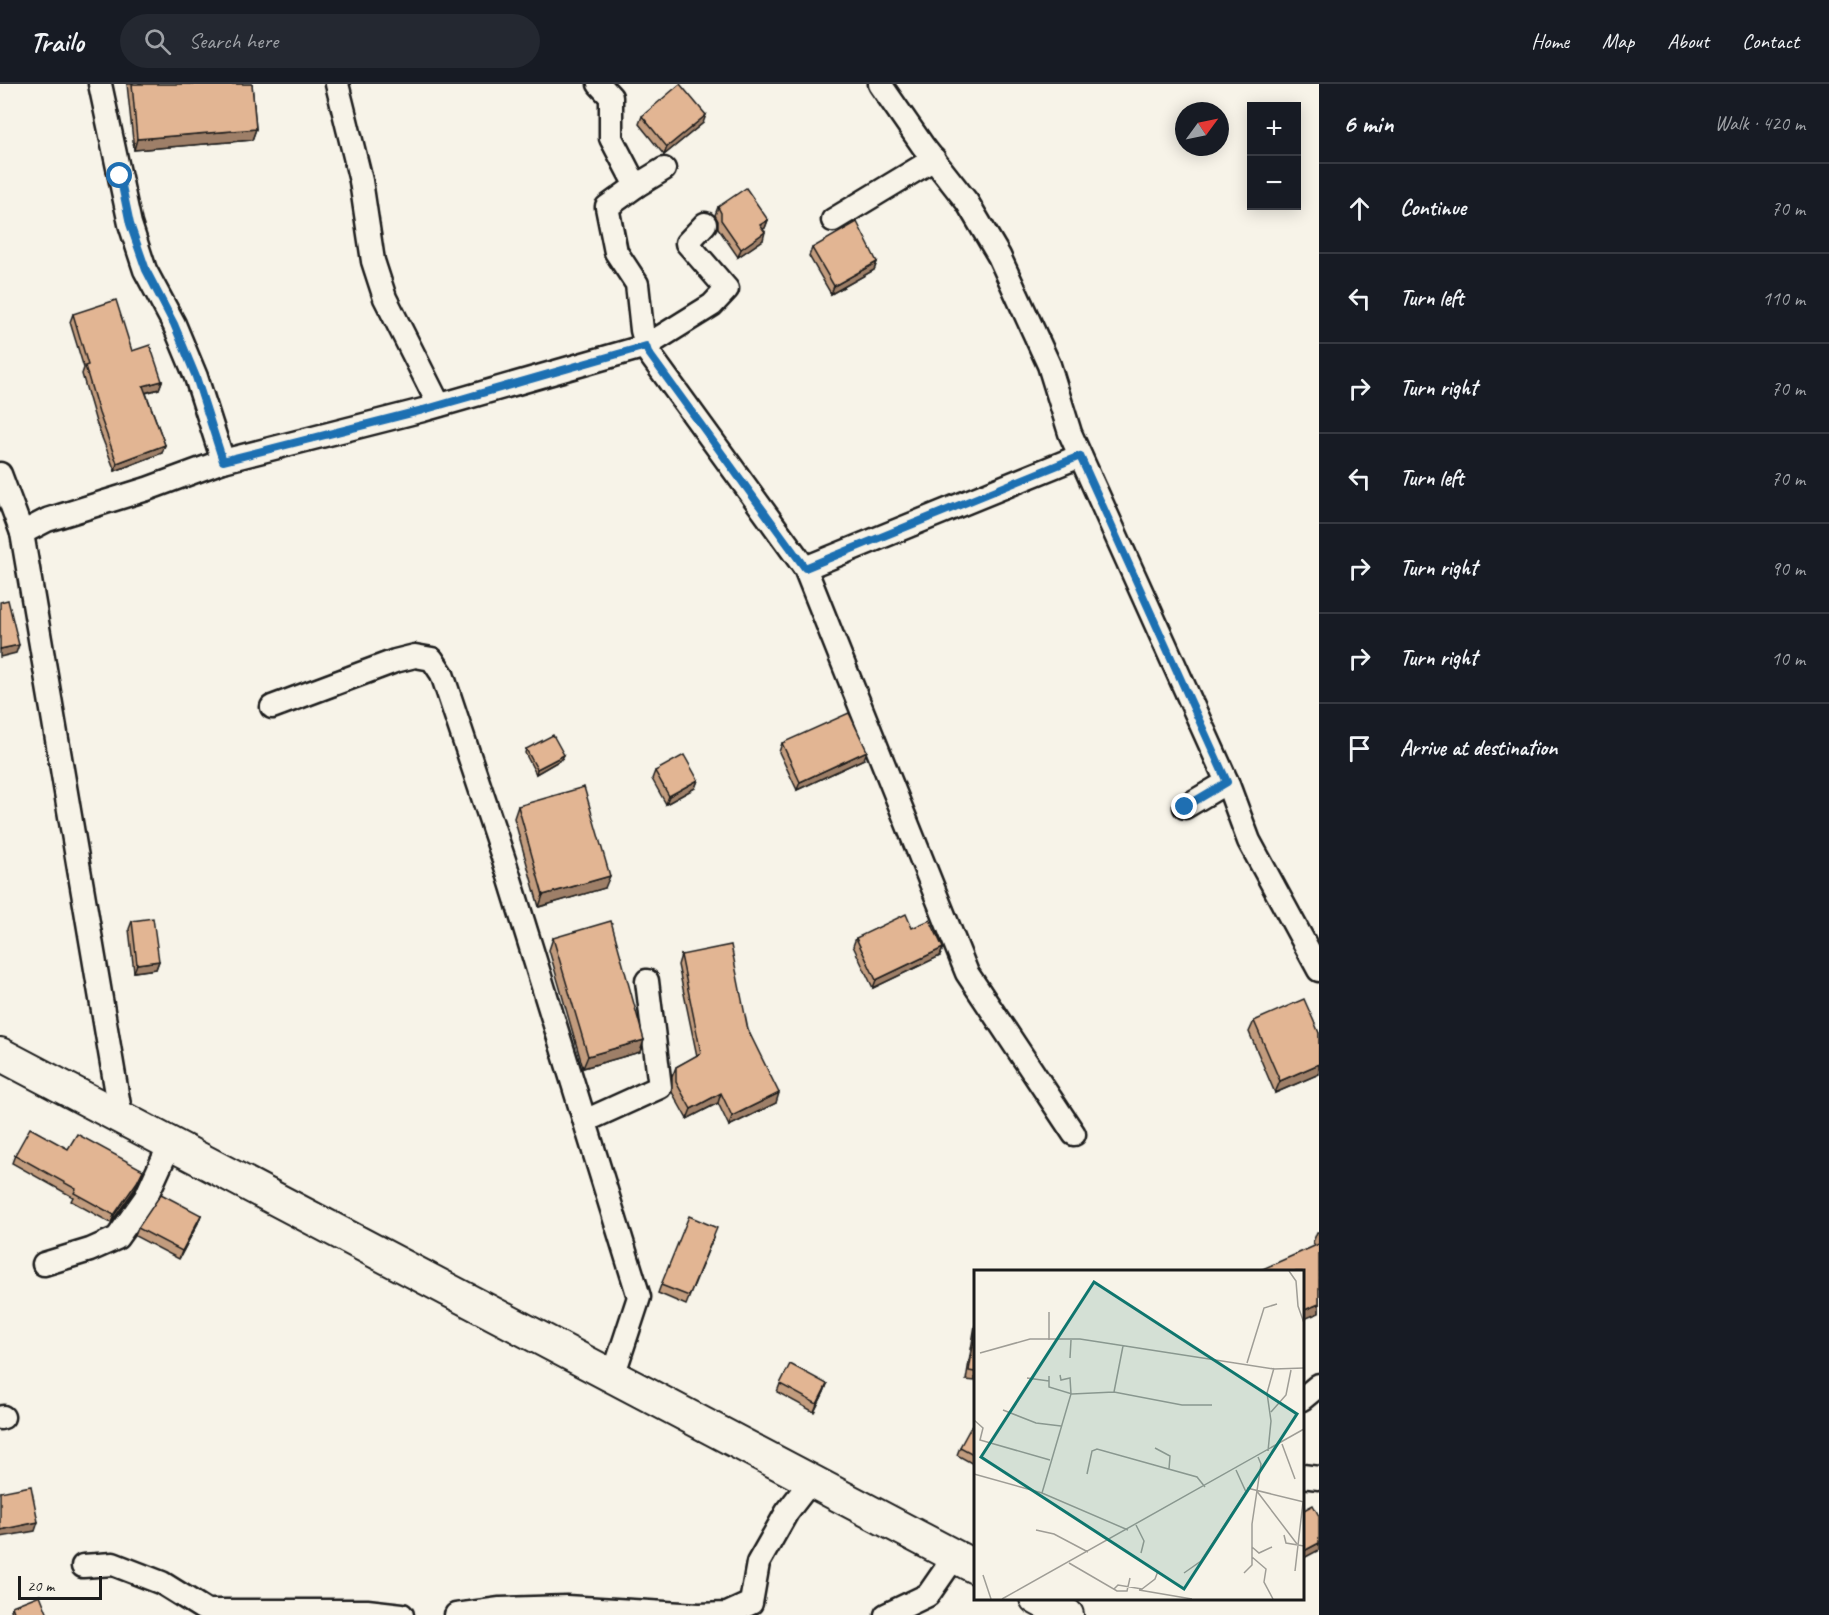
<!DOCTYPE html>
<html lang="en">
<head>
<meta charset="utf-8">
<style>
  :root { --surface:#171b24; --page:#242831; --text:#f1f3f6; --muted:#9ea1a6; --line:#363941 }
  body { margin:0; font-family:Caveat,sans-serif; background:var(--page); color:var(--text) }
  .controls { position:absolute; right:18px; top:18px; display:grid; overflow:hidden; border-radius:0px; box-shadow:0 3px 15px #0003 }
  .controls button { width:54px; height:54px; display:grid; place-items:center; padding:0; border:0; border-bottom:2px solid var(--line); background:var(--surface); color:var(--text); font:30px sans-serif }
  .compass { position:absolute; left:1175px; top:18px; width:54px; height:54px; border-radius:50%; background:var(--surface); box-shadow:0 3px 15px #0003; rotate:57deg }
  .scale { position:absolute; left:18px; bottom:15px; width:84px; box-sizing:border-box; padding-left:6px; border:3px solid #1c1c1c; border-top:0; font-size:16px; line-height:21px; white-space:nowrap; color:#1c1c1c; -webkit-text-stroke:4px #f7f3e8; paint-order:stroke }
  .stop { position:absolute; width:18px; height:18px; margin:-14px; border:4px solid #1f6fb2; border-radius:50%; background:#fff }
  .stop.end { background:#1f6fb2; border-color:#fff; box-shadow:0 2px 6px #0008 }
  .list { margin:0; padding:0; list-style:none }
  h2 { display:flex; justify-content:space-between; align-items:center; height:78px; margin:0; padding:0 24px; font-size:26px }
  h2 small { font-size:20px; font-weight:400; color:var(--muted) }
  .list li { display:grid; grid-template-columns:39px 1fr auto; gap:18px; align-items:center; box-sizing:border-box; height:90px; padding:0 24px; border-top:2px solid var(--line) }
  .list b { display:block; font-size:22px; white-space:nowrap }
  .list em { font-size:20px; font-style:normal; color:var(--muted) }
  .icon { flex:none; width:33px; height:33px; fill:none; stroke:currentColor; stroke-width:2; stroke-linecap:round; stroke-linejoin:round }
  .map { position:relative; flex:none; width:1319px; height:1531px; overflow:hidden }
  header { display:flex; align-items:center; gap:36px; box-sizing:border-box; height:84px; padding:0 30px; background:var(--surface); border-bottom:2px solid var(--line) }
  header strong { font-size:28px }
  nav { display:flex; gap:33px; margin-inline-start:auto; font-size:21px }
  .search { width:420px; height:54px; background:var(--page); display:flex; align-items:center; gap:15px; box-sizing:border-box; padding:0 21px; border-radius:33px; color:var(--muted); font-size:22px }
  main { display:flex }
  aside { flex:1; background:var(--surface) }
  .map>svg:first-child { display:block }
  .lines { fill:none; stroke-linecap:round; stroke-linejoin:round }
  .street-casing { stroke:#1c1c1c; stroke-width:27 }
  .secondary-casing { stroke:#1c1c1c; stroke-width:36 }
  .street { stroke:#f7f3e8; stroke-width:22 }
  .secondary { stroke:#f7f3e8; stroke-width:32 }
  .wall { fill:#c29c7e; stroke:#1c1c1c; stroke-width:1.5 }
  .shaded-wall { fill:#9e7f67; stroke:#1c1c1c; stroke-width:1.5 }
  .building { fill:#e2b593; stroke:#1c1c1c; stroke-width:1.5 }
  .route { stroke:#1f6fb2; stroke-width:8 }
  .inset-road { fill:none; stroke:#9f9d96; stroke-width:1.5 }
  .view { fill:#0f766e; fill-opacity:0.15; stroke:#0f766e; stroke-width:3 }
  .inset-edge { fill:none; stroke:#1c1c1c; stroke-width:3 }
</style>
</head>
<body>
<header>
<strong>Trailo</strong>
<div class="search"><svg class="icon" aria-label="search" viewBox="0 0 24 24"><circle cx="10" cy="10" r="6"/><path d="M15 15l6 6"/></svg>Search here</div>
<nav><a>Home</a><a>Map</a><a>About</a><a>Contact</a></nav>
</header>
<main>
<div class="map">
<svg width="1319" height="1531" viewBox="0 0 1319 1531">
  <rect width="100%" height="100%" fill="#f7f3e8"/>
  <filter id="ink" filterUnits="userSpaceOnUse"><feTurbulence type="fractalNoise" baseFrequency=".0167" numOctaves="2"/><feDisplacementMap in="SourceGraphic" scale="12" xChannelSelector="R" yChannelSelector="G"/><feConvolveMatrix kernelMatrix="1 2 1 2 8 2 1 2 1" color-interpolation-filters="sRGB"/></filter>
  <g filter="url(#ink)">
    <g class="lines">
      <g class="street-casing">
        <g id="street">
          <polyline points="100,0 130,140 145,186 174,240 196,293 223,377"/>
          <polyline points="337,0 361,97 373,177 385,214 439,321"/>
          <polyline points="599,0 611,13 611,54 636,102"/>
          <polyline points="880,0 923,62 967,118 999,172 1049,281 1070,349 1227,698 1249,757 1319,886"/>
          <polyline points="664,85 636,102 607,123 616,168 637,200 642,246 648,268 805,484 967,889 1074,1050"/>
          <polyline points="833,136 934,75"/>
          <polyline points="0,390 22,449 121,1033"/>
          <polyline points="22,449 47,436 147,405 223,377 423,326 646,262 712,221 727,205 687,159 705,140"/>
          <polyline points="805,484 1080,372"/>
          <polyline points="272,623 395,577 415,572 432,575 442,590 504,776 639,1213 613,1292"/>
          <polyline points="1185,723 1227,698"/>
          <polyline points="585,1037 660,1003 647,897"/>
          <polyline points="44,1180 90,1166 117,1154 146,1113 170,1060"/>
          <polyline points="1302,1315 1319,1301"/>
          <polyline points="0,1334 3,1333"/>
          <polyline points="1302,1392 1319,1394"/>
          <polyline points="83,1482 113,1480 162,1499 207,1527 367,1527 402,1531"/>
          <polyline points="456,1531 500,1525 566,1523 699,1531 727,1530 751,1519 758,1479 787,1428 811,1397"/>
          <polyline points="886,1531 928,1511 955,1472"/>
        </g>
      </g>
      <g class="secondary-casing">
        <g id="secondary">
          <polyline points="0,970 975,1483"/>
          <polyline points="1036,1514 1067,1531"/>
        </g>
      </g>
      <use href="#street" class="street"/>
      <use href="#secondary" class="secondary"/>
    </g>
    <g class="wall">
      <polygon points="127,0 252,0 256,45 252,56 134,66"/>
      <polygon points="642,32 703,39 664,71 639,40"/>
      <polygon points="718,123 768,136 765,144 763,145 763,156 738,173 718,144 718,137 715,131"/>
      <polygon points="812,164 877,178 874,186 831,210 809,172"/>
      <polygon points="73,230 162,297 159,305 146,309 165,361 162,369 115,387 96,338 82,290 84,284 70,238"/>
      <polygon points="782,659 864,675 797,706 779,668"/>
      <polygon points="526,665 562,675 536,690 525,669"/>
      <polygon points="655,687 698,696 695,704 666,720 652,695"/>
      <polygon points="518,722 605,804 539,823 514,734"/>
      <polygon points="132,837 159,877 156,885 134,888 129,845"/>
      <polygon points="912,844 943,864 940,872 873,904 853,862 856,854"/>
      <polygon points="553,854 644,956 640,968 583,984 549,866"/>
      <polygon points="681,871 748,946 776,1019 729,1042 718,1019 687,1035 672,1008 672,993 676,983 697,972 678,881"/>
      <polygon points="1254,937 1319,949 1319,990 1275,1009 1249,948"/>
      <polygon points="68,1065 143,1086 134,1106 111,1139 71,1117 73,1113 12,1079 15,1071"/>
      <polygon points="201,1131 198,1139 179,1175 135,1152 138,1144"/>
      <polygon points="1317,1148 1319,1148 1319,1229 1315,1162 1313,1158"/>
      <polygon points="714,1152 686,1221 658,1209 661,1201"/>
      <polygon points="975,1241 975,1297 966,1296"/>
      <polygon points="780,1300 827,1300 824,1308 814,1328 777,1308"/>
      <polygon points="975,1343 975,1381 957,1371 960,1363"/>
      <polygon points="12,1522 48,1531 13,1531 11,1526"/>
    </g>
    <g class="shaded-wall">
      <polygon points="706,31 703,39 664,71 667,63"/>
      <polygon points="256,45 252,56 134,66 137,55"/>
      <polygon points="768,136 765,144 757,149 760,141"/>
      <polygon points="765,148 763,156 738,173 741,165"/>
      <polygon points="877,178 874,186 831,210 834,202"/>
      <polygon points="162,297 159,305 140,310 143,302"/>
      <polygon points="165,361 162,369 115,387 117,379"/>
      <polygon points="19,561 16,569 0,573 0,565"/>
      <polygon points="867,667 864,675 797,706 800,698"/>
      <polygon points="564,671 562,675 536,690 537,685"/>
      <polygon points="698,696 695,704 666,720 669,712"/>
      <polygon points="610,792 605,804 539,823 543,811"/>
      <polygon points="943,864 940,872 873,904 876,896"/>
      <polygon points="159,877 156,885 134,888 137,880"/>
      <polygon points="644,956 640,968 583,984 588,972"/>
      <polygon points="1319,980 1319,990 1275,1009 1280,997"/>
      <polygon points="721,1009 718,1019 687,1035 691,1025"/>
      <polygon points="779,1009 776,1019 729,1042 732,1032"/>
      <polygon points="143,1086 134,1106 111,1139 114,1131"/>
      <polygon points="201,1131 198,1139 179,1175 182,1167"/>
      <polygon points="1319,1220 1319,1229 1302,1236 1302,1227"/>
      <polygon points="827,1300 824,1308 814,1328 817,1320"/>
      <polygon points="38,1438 35,1447 0,1453 0,1446"/>
      <polygon points="1319,1459 1319,1466 1302,1475 1302,1468"/>
    </g>
    <g class="building">
      <polygon points="132,0 252,0 256,45 137,55"/>
      <polygon points="680,0 706,31 667,63 642,32"/>
      <polygon points="746,104 768,136 760,141 765,148 741,165 721,136 721,129 718,123"/>
      <polygon points="857,138 877,178 834,202 812,164"/>
      <polygon points="116,216 132,267 150,261 162,297 143,302 165,361 117,379 99,329 85,282 88,281 73,230"/>
      <polygon points="8,516 19,561 0,565 0,518"/>
      <polygon points="849,629 867,667 800,698 782,659"/>
      <polygon points="553,651 564,671 537,685 526,665"/>
      <polygon points="684,671 698,696 669,712 655,687"/>
      <polygon points="584,703 610,792 543,811 518,722"/>
      <polygon points="906,830 912,844 930,836 943,864 876,896 856,854"/>
      <polygon points="153,834 159,877 137,880 132,837"/>
      <polygon points="611,837 644,956 588,972 553,854"/>
      <polygon points="731,861 748,946 779,1009 732,1032 721,1009 691,1025 676,998 676,983 701,969 681,871"/>
      <polygon points="1304,915 1319,949 1319,980 1280,997 1254,937"/>
      <polygon points="30,1044 68,1065 77,1050 143,1086 137,1098 114,1131 74,1109 76,1105 15,1071"/>
      <polygon points="161,1110 201,1131 182,1167 138,1144"/>
      <polygon points="689,1132 717,1144 689,1212 661,1201"/>
      <polygon points="1319,1160 1319,1220 1302,1227 1302,1188 1256,1188"/>
      <polygon points="975,1250 975,1288 969,1287"/>
      <polygon points="790,1280 827,1300 817,1320 780,1300"/>
      <polygon points="972,1341 975,1343 975,1371 960,1363"/>
      <polygon points="31,1402 38,1438 0,1446 0,1408"/>
      <polygon points="1313,1421 1319,1432 1319,1459 1302,1468 1302,1427"/>
      <polygon points="40,1511 48,1531 15,1531 12,1522"/>
    </g>
  </g>
  <g class="lines" filter="url(#ink)">
    <polyline class="route" points="120,92 130,140 146,186 174,240 196,293 223,377 423,326 646,262 648,268 805,484 1080,372 1227,698 1185,723"/>
  </g>
  <g transform="translate(974 1186)">
    <rect width="330" height="330" fill="#f7f3e8"/>
    <path class="inset-road" d="M315 1 322 11 324 36 330 53M75 70V42M6 83 56 69H106L300 99 330 98M96 88 97 70M273 93 290 38 303 34M75 106V117L98 124 140 122 208 135H238M53 108 75 111M140 122 149 76M29 140 62 153 87 156M297 142 312 125 317 100M0 150 9 158 6 170 76 190M308 174 321 209M181 178 196 186 195 199M294 181 297 151 293 123 300 98M284 187 287 194 278 254V287L292 299 290 312 299 329M0 204 68 223 154 260M113 204 118 181 123 179 223 207 231 217M273 218 330 232M282 220 323 274M68 223 97 124 96 108 87 110 86 105M162 255 170 271 167 283M62 260 80 264 114 282M310 265 312 273 330 276M278 277 285 283 298 277M95 293 143 321H153L156 308M321 301 329 232M210 303 227 291 272 222 262 200M270 303 278 295V287M9 305 17 329M140 319 144 315 168 319 181 309 184 301M165 320 218 329M28 329 330 159"/>
    <path class="view" d="M120 12 323 144 210 319 7 187Z"/>
    <rect width="330" height="330" class="inset-edge"/>
  </g>
</svg>
<div class="controls">
<button>+</button>
<button>−</button>
</div>
<svg class="compass" viewBox="-18 -18 36 36"><path d="M0-13l5 13h-10z" fill="#e53935"/><path d="M0 13l5-13h-10z" fill="#9ea1a6"/></svg>
<div class="scale">20 m</div>
<div class="stop" style="left:120px;top:92px"></div>
<div class="stop end" style="left:1185px;top:723px"></div>
</div>
<aside>
<h2>6 min<small>Walk · 420 m</small></h2>
<ul class="list">
<li><svg class="icon" aria-label="ahead" viewBox="0 0 24 24"><path d="M12 20V5M6 11l6-6 6 6"/></svg><div><b>Continue</b></div><em>70 m</em></li>
<li><svg class="icon" aria-label="left" viewBox="0 0 24 24"><path d="M17 20v-9H6M10 6l-5 5 5 5"/></svg><div><b>Turn left</b></div><em>110 m</em></li>
<li><svg class="icon" aria-label="right" viewBox="0 0 24 24"><path d="M7 20v-9h11M14 6l5 5-5 5"/></svg><div><b>Turn right</b></div><em>70 m</em></li>
<li><svg class="icon" aria-label="left" viewBox="0 0 24 24"><path d="M17 20v-9H6M10 6l-5 5 5 5"/></svg><div><b>Turn left</b></div><em>70 m</em></li>
<li><svg class="icon" aria-label="right" viewBox="0 0 24 24"><path d="M7 20v-9h11M14 6l5 5-5 5"/></svg><div><b>Turn right</b></div><em>90 m</em></li>
<li><svg class="icon" aria-label="right" viewBox="0 0 24 24"><path d="M7 20v-9h11M14 6l5 5-5 5"/></svg><div><b>Turn right</b></div><em>10 m</em></li>
<li><svg class="icon" aria-label="arrive" viewBox="0 0 24 24"><path d="M6 21V4h12l-3 4 3 4H6"/></svg><div><b>Arrive at destination</b></div></li>
</ul>
</aside>
</main>
</body>
</html>
